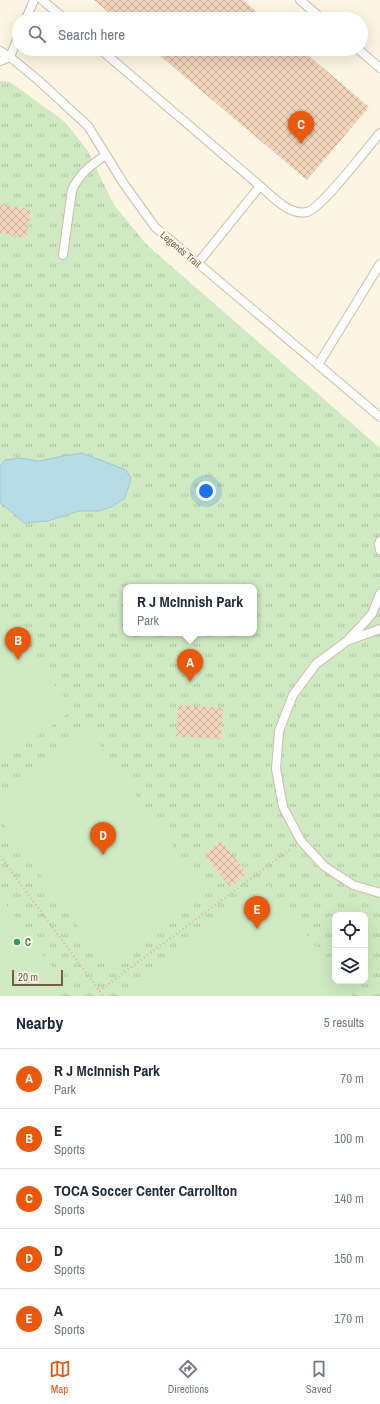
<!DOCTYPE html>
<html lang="en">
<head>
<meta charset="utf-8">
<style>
  :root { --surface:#fff; --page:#f6f6f7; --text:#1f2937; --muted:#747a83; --line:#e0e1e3; --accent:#ea580c }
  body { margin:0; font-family:"Archivo Narrow",sans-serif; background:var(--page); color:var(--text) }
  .controls { position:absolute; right:12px; bottom:12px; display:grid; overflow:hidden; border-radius:8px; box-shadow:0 4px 16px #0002 }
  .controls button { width:36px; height:36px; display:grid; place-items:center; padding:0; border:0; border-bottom:1px solid var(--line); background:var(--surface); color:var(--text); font:20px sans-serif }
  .scale { position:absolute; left:12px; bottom:10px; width:51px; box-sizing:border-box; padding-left:4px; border:2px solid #755c49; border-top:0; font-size:11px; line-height:14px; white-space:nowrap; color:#755c49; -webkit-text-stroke:3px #fff8ea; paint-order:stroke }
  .you { position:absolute; left:206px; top:491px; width:14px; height:14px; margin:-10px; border:3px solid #fff; border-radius:50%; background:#1a73e8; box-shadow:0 0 0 6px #1a73e833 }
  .badge { display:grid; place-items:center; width:26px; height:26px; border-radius:50%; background:var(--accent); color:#fff; font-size:13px; font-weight:700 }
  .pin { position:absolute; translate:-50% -33px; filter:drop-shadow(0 1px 2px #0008) }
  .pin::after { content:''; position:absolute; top:21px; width:14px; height:12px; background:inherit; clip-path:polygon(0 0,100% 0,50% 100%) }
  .popup { position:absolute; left:123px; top:584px; width:134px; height:52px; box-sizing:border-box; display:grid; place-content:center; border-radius:8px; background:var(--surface); filter:drop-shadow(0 1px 3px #0005); font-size:13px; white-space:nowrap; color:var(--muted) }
  .popup b { font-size:15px; color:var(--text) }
  .popup::after { content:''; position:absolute; left:50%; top:100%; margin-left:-8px; border:8px solid transparent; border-top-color:var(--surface) }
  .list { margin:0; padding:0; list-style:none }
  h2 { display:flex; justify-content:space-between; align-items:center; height:52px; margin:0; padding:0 16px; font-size:17px }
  h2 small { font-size:13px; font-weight:400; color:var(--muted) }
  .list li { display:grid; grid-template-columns:26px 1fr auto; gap:12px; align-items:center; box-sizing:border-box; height:60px; padding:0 16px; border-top:1px solid var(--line) }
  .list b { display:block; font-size:15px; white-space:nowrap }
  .list p { margin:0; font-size:13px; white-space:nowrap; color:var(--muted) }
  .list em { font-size:13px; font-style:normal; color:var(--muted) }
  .icon { flex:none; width:22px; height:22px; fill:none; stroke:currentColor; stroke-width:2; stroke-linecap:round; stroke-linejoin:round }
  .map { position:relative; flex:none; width:380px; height:996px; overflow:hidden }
  .search { position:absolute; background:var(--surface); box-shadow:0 4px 16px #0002; left:12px; right:12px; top:12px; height:44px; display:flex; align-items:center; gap:10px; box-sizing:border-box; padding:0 14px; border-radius:22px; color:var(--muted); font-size:15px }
  .sheet { height:352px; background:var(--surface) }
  nav { display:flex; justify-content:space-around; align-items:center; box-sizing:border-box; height:56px; border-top:1px solid var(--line); background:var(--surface); font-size:11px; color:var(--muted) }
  nav a { display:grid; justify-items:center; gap:2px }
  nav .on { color:var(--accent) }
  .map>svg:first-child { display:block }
  .grass { fill:url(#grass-tufts); fill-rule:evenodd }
  .garden { fill:#cfeac2 }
  .water { fill:#b8dce6; stroke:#9ecad8 }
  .building { fill:url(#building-cross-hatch) }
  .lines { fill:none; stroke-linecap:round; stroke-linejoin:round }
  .service-casing { stroke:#cebdaa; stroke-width:10 }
  .path { stroke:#d7b99e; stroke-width:2.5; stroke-dasharray:1 3; stroke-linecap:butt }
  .service { stroke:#fff; stroke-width:8 }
  .leisure-dot { fill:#2e9e5b; stroke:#fff8ea; stroke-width:1.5 }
  .labels { text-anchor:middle; stroke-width:4; stroke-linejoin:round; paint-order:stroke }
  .street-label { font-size:10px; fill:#755c49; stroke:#fff8ea }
  .leisure-label { font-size:10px; font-weight:bold; fill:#27864d; stroke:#fff8ea; text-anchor:start }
</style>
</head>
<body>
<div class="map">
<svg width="380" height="996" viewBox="0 0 380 996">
  <defs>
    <pattern id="grass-tufts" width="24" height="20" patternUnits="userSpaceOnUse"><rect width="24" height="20" fill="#cfeac2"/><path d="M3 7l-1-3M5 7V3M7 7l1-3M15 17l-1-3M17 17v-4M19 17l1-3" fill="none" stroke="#adc1a0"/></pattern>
    <pattern id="building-cross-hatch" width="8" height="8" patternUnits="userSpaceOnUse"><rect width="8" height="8" fill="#f2d5bb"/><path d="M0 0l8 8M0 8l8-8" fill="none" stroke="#c9b09a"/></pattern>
  </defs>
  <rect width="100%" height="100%" fill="#fcf5e3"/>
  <path class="grass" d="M0 81 10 82 65 122 88 151 114 205 147 245 380 448V996H0ZM126 587H254V633H126ZM335 915H365V981H335Z"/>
  <g class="garden">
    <polygon points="0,609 73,710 0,763"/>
    <polygon points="88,729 206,891 105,964 0,819 0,793"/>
    <polygon points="269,885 335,973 335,981 341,981 352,996 130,996 127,992"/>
    <polygon points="0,896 67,988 55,996 0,996"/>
  </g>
  <polygon class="water" points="82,453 126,470 131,478 129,486 124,499 111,507 99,511 79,511 48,521 24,523 0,502 0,466 5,460 19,458 39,461 63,456"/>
  <g class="building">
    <polygon points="94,0 243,0 265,19 116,19"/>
    <polygon points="152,49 301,49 369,107 307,180"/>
    <polygon points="0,204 31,210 26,238 0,233"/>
    <polygon points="178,705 223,708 221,739 176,736"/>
    <polygon points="221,841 247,873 230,887 204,855"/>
  </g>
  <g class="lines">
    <g class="service-casing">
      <g id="service">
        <polyline points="42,0 65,19"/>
        <polyline points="300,0 322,19"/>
        <polyline points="26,19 34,0"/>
        <polyline points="100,49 260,186 198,263"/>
        <polyline points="358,49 380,68"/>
        <polyline points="0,51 10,57 38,80 88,126 124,184 155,227 380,417"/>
        <polyline points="10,57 19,35"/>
        <polyline points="0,61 10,57"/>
        <path d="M260 186C272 196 289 216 307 212 321 209 368 147 380 133"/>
        <path d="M63 255 72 190C80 173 91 165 106 155"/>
        <polyline points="318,365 380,264"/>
        <polyline points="380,541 379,544 380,550"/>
        <polyline points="380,629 347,641 316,664 293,695 279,731 276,769 283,807 301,841 324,866 353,885 380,893"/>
        <polyline points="348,640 372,614 380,594"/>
      </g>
    </g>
    <g class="path">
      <polyline points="0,856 103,996"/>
      <polyline points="99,991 291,849"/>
    </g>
    <use href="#service" class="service"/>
  </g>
  <circle class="leisure-dot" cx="17" cy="942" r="4"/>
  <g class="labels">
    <g class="street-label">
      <text transform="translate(181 249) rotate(40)" y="4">Legends Trail</text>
    </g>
    <g class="leisure-label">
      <text x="25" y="946">C</text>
    </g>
  </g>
</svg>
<div class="controls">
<button><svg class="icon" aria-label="locate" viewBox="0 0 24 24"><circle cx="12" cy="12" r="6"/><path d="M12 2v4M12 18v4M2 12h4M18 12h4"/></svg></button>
<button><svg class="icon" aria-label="layers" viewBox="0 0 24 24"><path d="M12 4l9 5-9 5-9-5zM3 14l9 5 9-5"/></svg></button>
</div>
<div class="scale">20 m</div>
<div class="you"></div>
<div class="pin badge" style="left:190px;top:682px">A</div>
<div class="popup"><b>R J McInnish Park</b>Park</div>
<div class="pin badge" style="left:18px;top:660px">B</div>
<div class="pin badge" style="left:301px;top:144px">C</div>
<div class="pin badge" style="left:103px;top:855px">D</div>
<div class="pin badge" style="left:257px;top:929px">E</div>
<div class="search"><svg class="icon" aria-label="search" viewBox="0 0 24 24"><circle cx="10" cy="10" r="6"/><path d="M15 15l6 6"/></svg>Search here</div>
</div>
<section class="sheet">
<h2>Nearby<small>5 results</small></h2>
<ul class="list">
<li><span class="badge">A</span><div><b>R J McInnish Park</b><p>Park</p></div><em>70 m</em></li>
<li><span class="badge">B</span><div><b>E</b><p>Sports</p></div><em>100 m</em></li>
<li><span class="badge">C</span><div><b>TOCA Soccer Center Carrollton</b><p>Sports</p></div><em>140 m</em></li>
<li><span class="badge">D</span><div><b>D</b><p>Sports</p></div><em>150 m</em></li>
<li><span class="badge">E</span><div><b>A</b><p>Sports</p></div><em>170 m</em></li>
</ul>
</section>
<nav>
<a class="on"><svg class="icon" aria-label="map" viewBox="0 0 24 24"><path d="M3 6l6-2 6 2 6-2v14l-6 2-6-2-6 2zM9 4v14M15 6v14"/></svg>Map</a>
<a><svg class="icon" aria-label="directions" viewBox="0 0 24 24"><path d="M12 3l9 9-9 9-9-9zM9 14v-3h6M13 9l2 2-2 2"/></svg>Directions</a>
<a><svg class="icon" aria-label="saved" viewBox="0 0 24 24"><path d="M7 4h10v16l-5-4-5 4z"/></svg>Saved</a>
</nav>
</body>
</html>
